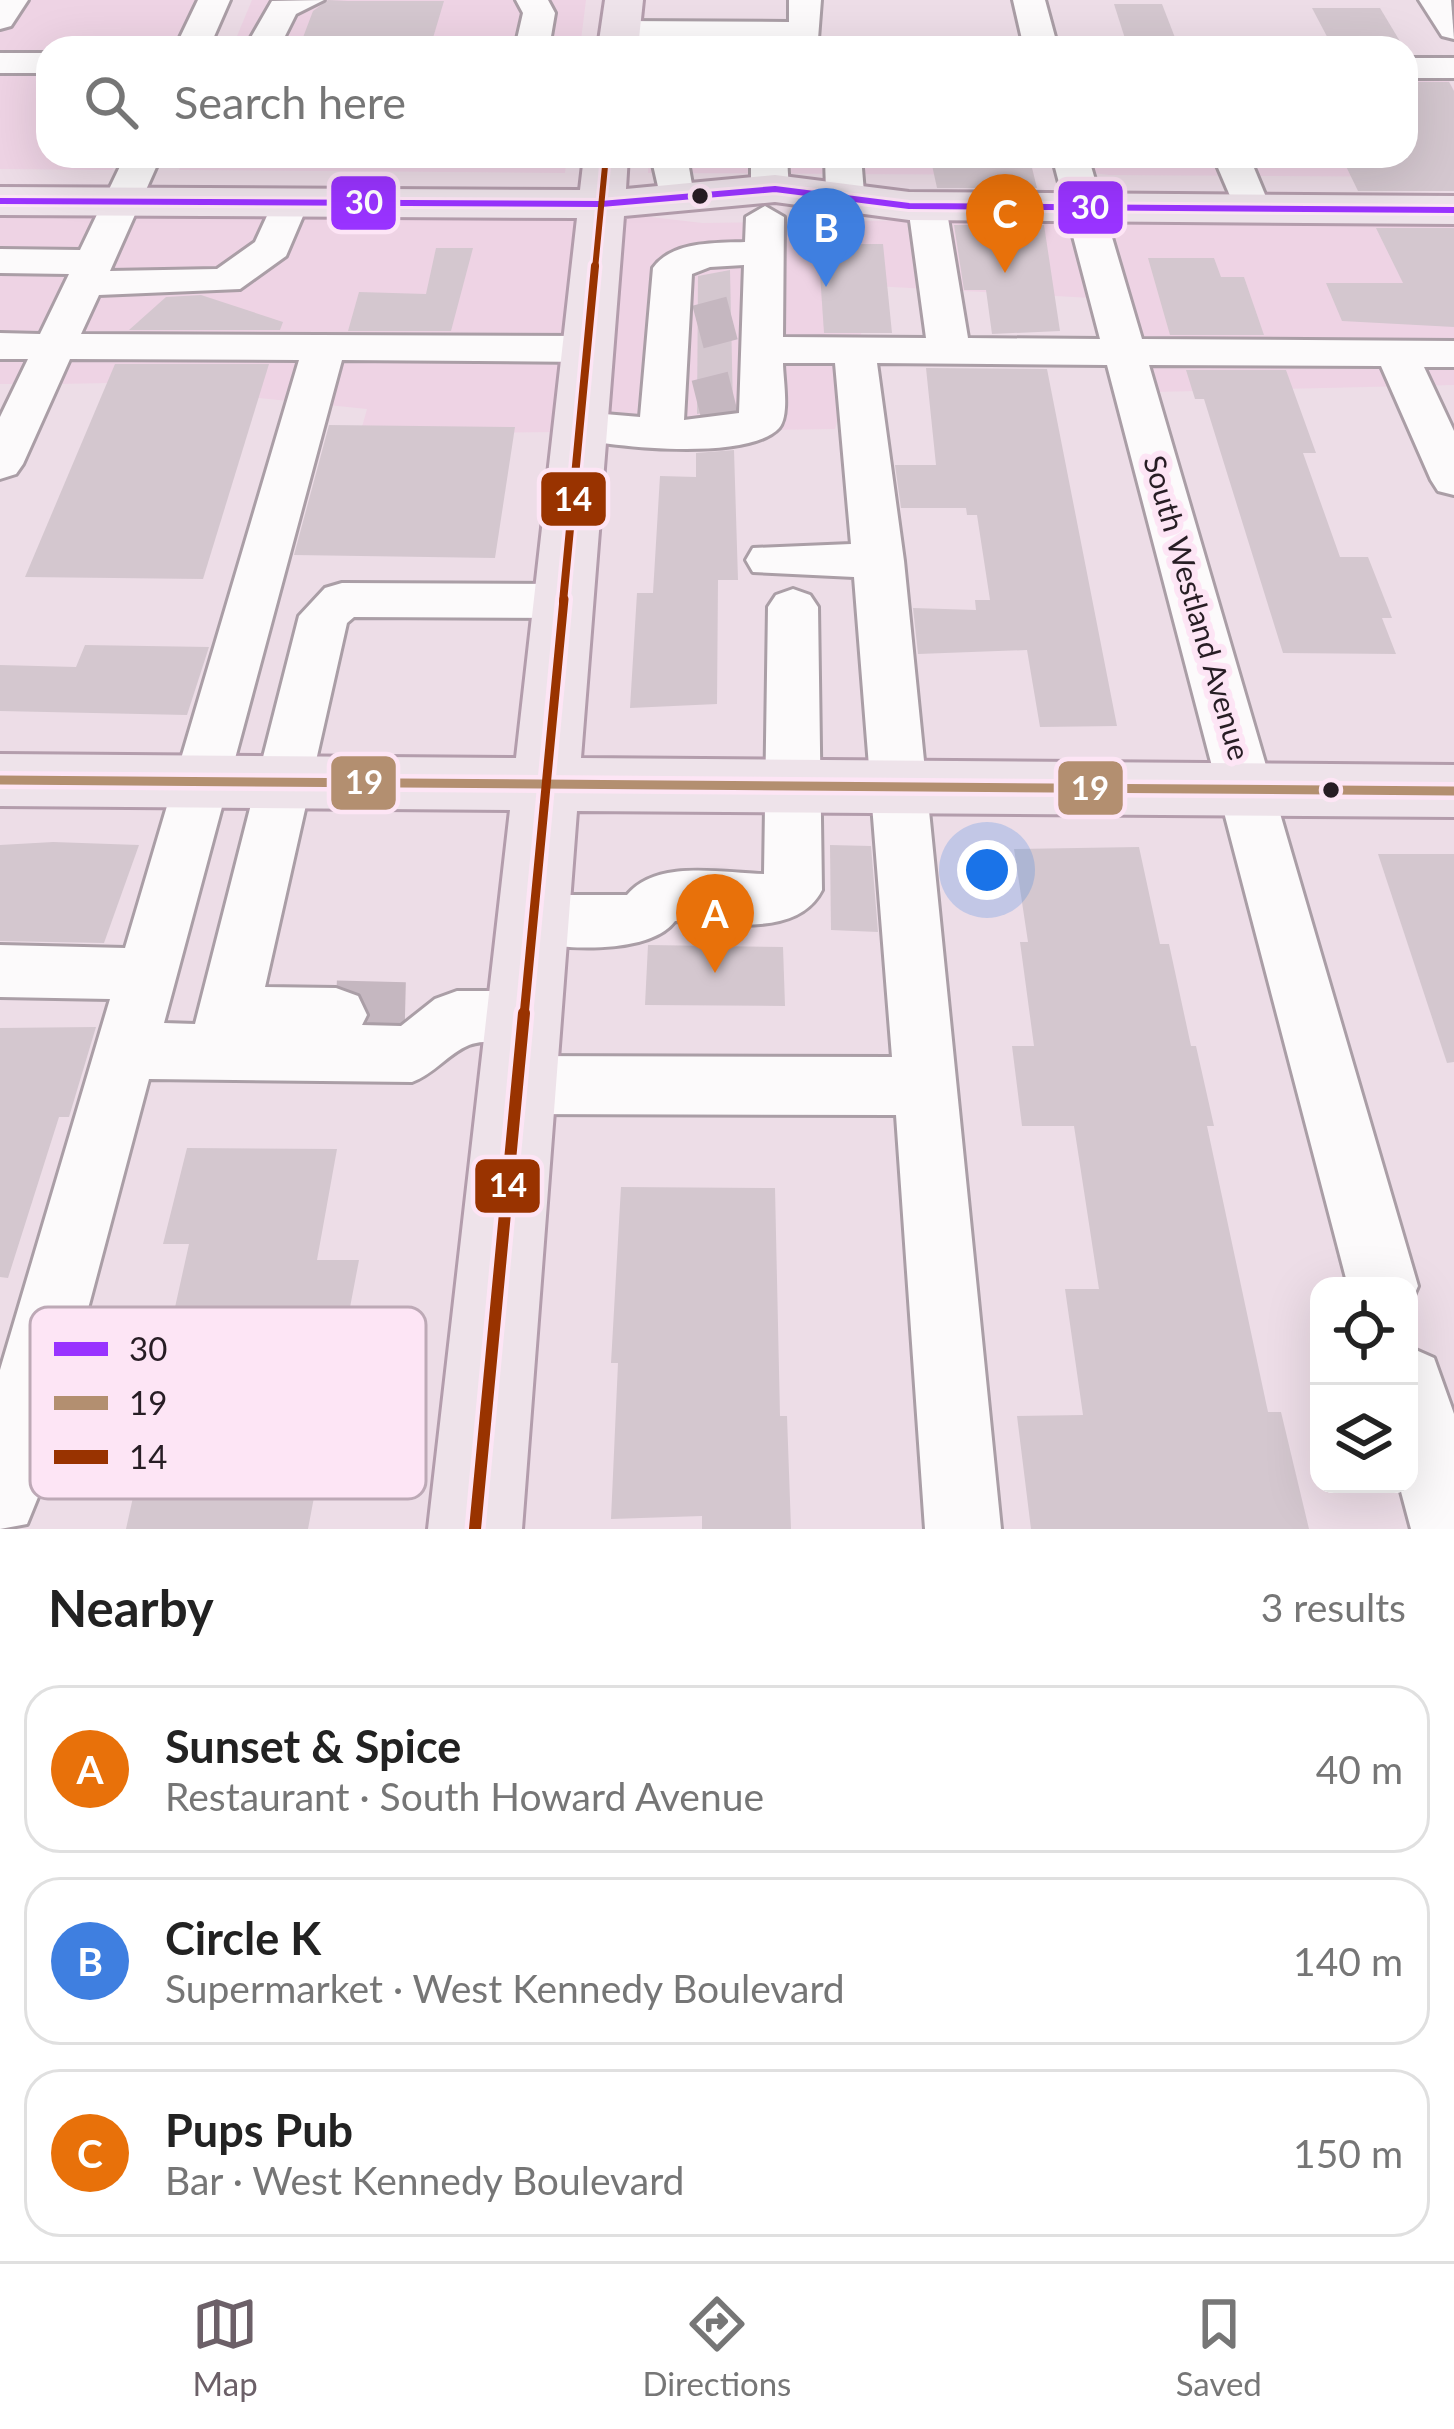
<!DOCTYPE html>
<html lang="en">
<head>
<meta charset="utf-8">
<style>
  :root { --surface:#fff; --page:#f6f6f6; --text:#222; --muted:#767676; --line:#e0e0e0; --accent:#6c6068 }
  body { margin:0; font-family:Lato,sans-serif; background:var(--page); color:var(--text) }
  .controls { position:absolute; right:36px; bottom:36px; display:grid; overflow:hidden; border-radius:24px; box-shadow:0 12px 48px #0002 }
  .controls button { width:108px; height:108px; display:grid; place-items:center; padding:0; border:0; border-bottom:3px solid var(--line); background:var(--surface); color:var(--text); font:60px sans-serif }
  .you { position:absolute; left:987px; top:870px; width:42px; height:42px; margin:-30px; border:9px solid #fff; border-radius:50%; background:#1a73e8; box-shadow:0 0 0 18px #1a73e833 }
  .badge { display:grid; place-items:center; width:78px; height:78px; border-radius:50%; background:var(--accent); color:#fff; font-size:39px; font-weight:700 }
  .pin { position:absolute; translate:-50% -99px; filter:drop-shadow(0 3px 6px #0008) }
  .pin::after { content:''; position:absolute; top:63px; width:42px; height:36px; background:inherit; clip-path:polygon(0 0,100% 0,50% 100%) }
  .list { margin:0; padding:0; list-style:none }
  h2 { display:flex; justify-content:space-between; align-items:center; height:156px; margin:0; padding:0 48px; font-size:51px }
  h2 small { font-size:39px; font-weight:400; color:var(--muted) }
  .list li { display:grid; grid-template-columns:78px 1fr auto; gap:36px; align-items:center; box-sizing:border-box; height:168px; margin:0 24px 24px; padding:0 24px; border:3px solid var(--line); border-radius:36px }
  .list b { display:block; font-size:45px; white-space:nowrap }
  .list p { margin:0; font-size:39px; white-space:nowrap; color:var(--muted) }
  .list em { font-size:39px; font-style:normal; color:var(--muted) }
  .icon { flex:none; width:66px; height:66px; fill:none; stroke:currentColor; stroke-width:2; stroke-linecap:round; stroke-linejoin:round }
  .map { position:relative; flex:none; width:1454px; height:1529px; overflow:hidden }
  .search { position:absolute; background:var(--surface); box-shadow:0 12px 48px #0002; left:36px; right:36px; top:36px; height:132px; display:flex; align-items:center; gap:30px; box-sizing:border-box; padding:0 42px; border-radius:36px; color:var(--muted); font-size:45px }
  .sheet { height:732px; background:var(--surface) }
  nav { display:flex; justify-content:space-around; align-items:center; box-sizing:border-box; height:168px; border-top:3px solid var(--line); background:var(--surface); font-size:33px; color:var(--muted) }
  nav a { display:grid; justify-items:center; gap:6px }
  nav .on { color:var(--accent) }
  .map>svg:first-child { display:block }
  .built { fill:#eed3e4 }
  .building { fill:#d4c7cf }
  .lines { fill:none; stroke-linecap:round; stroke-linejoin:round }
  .minor-tunnel-far2 { stroke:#c5b7c0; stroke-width:44; stroke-dasharray:44 22; stroke-linecap:butt }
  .minor-tunnel-far1 { stroke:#c5b7c0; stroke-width:56; stroke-dasharray:56 27; stroke-linecap:butt }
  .minor-tunnel { stroke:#c5b7c0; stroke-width:69; stroke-dasharray:69 34; stroke-linecap:butt }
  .minor-casing { stroke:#aa9ea6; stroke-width:6 }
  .major-casing { stroke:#b39dac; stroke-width:6 }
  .minor { fill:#fcfafb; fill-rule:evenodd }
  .major { fill:#eee3ea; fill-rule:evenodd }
  .bus-1-casing { stroke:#fde5f5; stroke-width:12 }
  .bus-2-casing { stroke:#fde5f5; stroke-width:18 }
  .bus-3-far3-casing { stroke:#fde5f5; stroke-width:12 }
  .bus-3-far2-casing { stroke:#fde5f5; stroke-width:15 }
  .bus-3-far1-casing { stroke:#fde5f5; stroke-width:18 }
  .bus-3-casing { stroke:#fde5f5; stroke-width:21 }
  .bus-1 { stroke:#93f; stroke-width:6 }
  .bus-2 { stroke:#b38f70; stroke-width:9 }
  .bus-3-far3 { stroke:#930; stroke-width:6 }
  .bus-3-far2 { stroke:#930; stroke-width:8 }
  .bus-3-far1 { stroke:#930; stroke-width:9 }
  .bus-3 { stroke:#930; stroke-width:12 }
  .bus-dot { fill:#271d24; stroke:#fde5f5; stroke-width:4.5 }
  .labels { text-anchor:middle; stroke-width:12; stroke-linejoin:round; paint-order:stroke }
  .street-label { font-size:30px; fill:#271d24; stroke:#fde5f5 }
  .key { fill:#fde5f5; stroke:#bda9b6; stroke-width:3 }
  .key-label { font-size:33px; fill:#271d24 }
  .line-badge { stroke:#fde5f5; stroke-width:4.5 }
  .badge-label { font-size:33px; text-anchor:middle; font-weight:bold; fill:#fff }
</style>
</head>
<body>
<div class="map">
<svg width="1454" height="1529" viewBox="0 0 1454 1529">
  <rect width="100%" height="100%" fill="#eddde7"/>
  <g class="built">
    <polygon points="0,0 203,0 183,48 48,48 48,156 125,156 112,170 0,169"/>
    <polygon points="252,0 586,0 580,48 232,48"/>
    <polygon points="1406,71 1443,71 1454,90 1454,177 1109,175 1093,173 1088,156 1406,156"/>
    <polygon points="185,156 567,156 565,173 179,170"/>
    <polygon points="649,156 1029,156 1034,175 648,173"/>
    <polygon points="0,211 101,211 19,384 0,384"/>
    <polygon points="134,211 584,214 561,432 360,434 367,409 109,383 56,384"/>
    <polygon points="617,213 702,223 1070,218 1091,298 874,286 835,429 599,432"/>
    <polygon points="1103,218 1454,220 1454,385 1154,392"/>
  </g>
  <g class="building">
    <polygon points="328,0 348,1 444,1 430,48 299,48 313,11"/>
    <polygon points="1114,4 1162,4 1179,48 1128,48"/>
    <polygon points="1312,8 1380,8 1404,48 1333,48"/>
    <polygon points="1406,82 1449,82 1454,91 1454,191 1358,191 1341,156 1406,156"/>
    <polygon points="930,156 1029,156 1037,188 937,188"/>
    <polygon points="954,225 1044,225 1060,331 992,334 986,290 964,290"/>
    <polygon points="1376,228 1454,228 1454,327 1342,321 1326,283 1403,283"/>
    <polygon points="818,244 883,244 892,333 824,333"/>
    <polygon points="436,248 473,248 451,331 348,331 359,292 426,294"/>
    <polygon points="1148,258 1214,258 1221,277 1244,277 1264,335 1170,335"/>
    <polygon points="730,270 733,409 697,414 698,276"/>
    <polygon points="201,295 283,322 280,330 129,330 166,297"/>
    <polygon points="115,364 269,364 203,579 25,577"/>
    <polygon points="926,368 1047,369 1117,726 1040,727 1027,650 918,654 913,608 976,610 975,600 990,600 977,515 967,515 966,508 901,508 895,465 936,465"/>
    <polygon points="1186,370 1286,370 1316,453 1303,453 1340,557 1368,557 1392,618 1382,618 1396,654 1283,653 1204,399 1195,399"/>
    <polygon points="329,425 515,427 495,558 294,555"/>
    <polygon points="734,450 738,580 718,580 717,704 630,708 637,593 653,593 660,476 696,477 696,453"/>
    <polygon points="85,645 209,647 187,715 0,711 0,665 76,667"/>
    <polygon points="53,842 139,845 104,943 0,941 0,845"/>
    <polygon points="830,845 871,846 878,932 831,930"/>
    <polygon points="1139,847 1160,944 1169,944 1191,1046 1196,1046 1214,1126 1207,1126 1268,1412 1281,1412 1309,1529 1031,1529 1017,1416 1083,1415 1065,1289 1099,1289 1074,1126 1022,1126 1012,1046 1034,1046 1020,942 1028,942 1014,849"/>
    <polygon points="1378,854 1454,854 1454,1062 1447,1063"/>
    <polygon points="648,945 783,947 785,1006 645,1005"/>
    <polygon points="96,1027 69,1117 59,1117 8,1278 0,1277 0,1028"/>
    <polygon points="187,1148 337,1149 317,1260 359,1260 308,1529 126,1529 189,1244 163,1244"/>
    <polygon points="621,1187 775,1188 780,1416 787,1416 791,1529 702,1529 702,1516 611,1519 618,1363 611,1363"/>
  </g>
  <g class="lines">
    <g class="minor-tunnel-far2">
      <polyline points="698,327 732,318"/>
      <polyline points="697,402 733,393"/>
    </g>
    <polyline class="minor-tunnel-far1" points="336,1015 376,1016"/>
    <polyline class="minor-tunnel" points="336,1015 416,1017"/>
    <g class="minor-casing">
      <g id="minor">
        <polygon points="0,0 28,0 11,26 0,29"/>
        <polygon points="198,0 230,0 209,48 175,48"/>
        <polygon points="324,0 296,14 279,48 245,48 272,1"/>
        <polygon points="516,0 548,0 555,13 549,48 515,48 523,13"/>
        <polygon points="789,0 821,0 818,39 620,41 604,31 620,21 789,22"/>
        <polygon points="1013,0 1045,0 1058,48 1024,48"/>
        <polygon points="1419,0 1451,0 1454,39 1442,36"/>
        <rect x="0" y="53" width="48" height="20"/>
        <rect x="1406" y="58" width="48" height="20"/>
        <path d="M125 156H161L110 271 217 269 255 242 277 194 290 191 309 202 286 256 240 289 99 295 81 334 588 336 603 340 609 349 603 358 588 362 342 360 164 1023 195 1024 299 616 325 588 342 583 565 584 582 589 590 601 582 613 565 618 354 617 347 623 265 987 336 988 358 996 367 1015 362 1025 401 1026 435 999 457 991H524L546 999 555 1018 546 1037C521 1046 492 1037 469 1045 449 1053 434 1074 412 1082L149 1079 38 1497 27 1524 0 1529V1370L110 999 0 997V945L125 948 299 360 70 359 23 464 16 474 0 479V417L28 359H0V333L40 334 69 274 0 273V249L80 250Z"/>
        <polygon points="651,156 687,156 694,196 688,204 662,204"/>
        <polygon points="751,156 787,156 789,192 783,200 757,200 751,192"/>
        <polygon points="825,156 861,156 864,193 858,201 832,201 826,193"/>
        <path d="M1052 156H1088L1142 339 1454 341V367H1424L1454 431V495L1438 491 1431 480 1381 366 1149 365 1418 1286 1409 1307V1286H1348L1107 365 877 363 904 561 1001 1529H925L896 1115 518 1114 496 1105 486 1085 496 1065 518 1056 892 1057 854 577 753 572 746 560 753 548 851 544 835 363H783C783 379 790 415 779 428 748 462 607 447 565 436L559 426 565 416 581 412 640 417 653 268C672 241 716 243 745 242L746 217 765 206 784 217 783 337 926 338 908 206 927 195 946 206 968 338 1100 339ZM744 265 739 413 684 420 692 274 710 267Z"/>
        <polygon points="1213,156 1249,156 1271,209 1265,217 1239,217"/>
        <path d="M793 589 810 595 818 607 822 890C797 939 723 922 675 921 649 956 553 951 514 937L506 920 514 903 535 895H627C657 859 721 873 764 874L768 607 776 595Z"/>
        <polygon points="1409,1347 1434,1358 1454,1414 1454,1529 1411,1529 1399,1484 1409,1484"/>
      </g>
    </g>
    <g class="major-casing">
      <g id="major">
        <polygon points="605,0 643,0 638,48 598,48"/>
        <polygon points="584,156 628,156 626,189 775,175 909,192 1454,196 1454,224 909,220 775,202 624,216 581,758 1454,765 1454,817 577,811 522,1529 428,1529 510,810 0,806 0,754 516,758 577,218 0,215 0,187 580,190"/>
      </g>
    </g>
    <use href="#minor" class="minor"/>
    <use href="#major" class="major"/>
    <g class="bus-1-casing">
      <polyline id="bus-1" points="0,201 601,204 775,189 909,206 1454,210"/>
    </g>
    <g class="bus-2-casing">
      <polyline id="bus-2" points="0,780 1454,791"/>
    </g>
    <g class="bus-3-far3-casing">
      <polyline id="bus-3-far3" points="595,269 606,156"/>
    </g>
    <g class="bus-3-far2-casing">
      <polyline id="bus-3-far2" points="563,602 595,266"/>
    </g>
    <g class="bus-3-far1-casing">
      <polyline id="bus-3-far1" points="524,1016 564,599"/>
    </g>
    <g class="bus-3-casing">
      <polyline id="bus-3" points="475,1529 524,1013"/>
    </g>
    <use href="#bus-1" class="bus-1"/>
    <use href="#bus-2" class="bus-2"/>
    <use href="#bus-3-far3" class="bus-3-far3"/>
    <use href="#bus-3-far2" class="bus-3-far2"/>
    <use href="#bus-3-far1" class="bus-3-far1"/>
    <use href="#bus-3" class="bus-3"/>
  </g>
  <g class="bus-dot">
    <circle cx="700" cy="196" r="10"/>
    <circle cx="1331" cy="790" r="10"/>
  </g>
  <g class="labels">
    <g class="street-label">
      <text transform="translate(1196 608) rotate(74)" y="10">South Westland Avenue</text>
    </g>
  </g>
  <rect x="30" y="1307" width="396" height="192" rx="18" class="key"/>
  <rect x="54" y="1342" width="54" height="14" fill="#93f"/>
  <rect x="54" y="1396" width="54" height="14" fill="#b38f70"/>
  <rect x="54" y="1450" width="54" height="14" fill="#930"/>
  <g class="key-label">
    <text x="129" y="1361">30</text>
    <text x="129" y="1415">19</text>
    <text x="129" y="1469">14</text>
  </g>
  <g class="line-badge">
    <rect x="329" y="174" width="69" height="58" rx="12" fill="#93f"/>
    <rect x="1056" y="179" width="69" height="57" rx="12" fill="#93f"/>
    <rect x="539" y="470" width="69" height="58" rx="12" fill="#930"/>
    <rect x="329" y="754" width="69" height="58" rx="12" fill="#b38f70"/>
    <rect x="1056" y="759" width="69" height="58" rx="12" fill="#b38f70"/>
    <rect x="473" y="1157" width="69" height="58" rx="12" fill="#930"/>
  </g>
  <g class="badge-label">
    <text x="364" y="214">30</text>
    <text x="1090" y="219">30</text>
    <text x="573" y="511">14</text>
    <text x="364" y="794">19</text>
    <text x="1090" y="800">19</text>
    <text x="508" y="1197">14</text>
  </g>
</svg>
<div class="controls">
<button><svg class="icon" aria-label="locate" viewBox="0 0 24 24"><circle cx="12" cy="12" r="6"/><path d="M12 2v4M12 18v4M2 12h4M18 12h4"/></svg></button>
<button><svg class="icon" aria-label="layers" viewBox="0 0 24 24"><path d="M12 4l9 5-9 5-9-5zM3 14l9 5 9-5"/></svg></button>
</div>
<div class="you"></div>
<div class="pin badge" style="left:715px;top:973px;background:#e8710a">A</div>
<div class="pin badge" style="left:826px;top:287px;background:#3f7fe0">B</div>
<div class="pin badge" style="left:1005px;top:273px;background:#e8710a">C</div>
<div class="search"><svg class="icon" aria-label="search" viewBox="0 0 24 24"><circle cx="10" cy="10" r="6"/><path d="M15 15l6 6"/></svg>Search here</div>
</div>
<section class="sheet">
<h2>Nearby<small>3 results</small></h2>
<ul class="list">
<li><span class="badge" style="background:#e8710a">A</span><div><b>Sunset &amp; Spice</b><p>Restaurant · South Howard Avenue</p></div><em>40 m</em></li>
<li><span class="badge" style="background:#3f7fe0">B</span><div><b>Circle K</b><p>Supermarket · West Kennedy Boulevard</p></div><em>140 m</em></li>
<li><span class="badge" style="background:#e8710a">C</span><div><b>Pups Pub</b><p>Bar · West Kennedy Boulevard</p></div><em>150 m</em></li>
</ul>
</section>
<nav>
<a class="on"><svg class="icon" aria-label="map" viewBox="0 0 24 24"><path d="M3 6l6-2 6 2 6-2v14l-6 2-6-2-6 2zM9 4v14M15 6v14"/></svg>Map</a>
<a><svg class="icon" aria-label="directions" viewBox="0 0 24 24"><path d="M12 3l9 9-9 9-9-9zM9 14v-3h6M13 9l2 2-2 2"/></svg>Directions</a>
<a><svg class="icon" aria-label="saved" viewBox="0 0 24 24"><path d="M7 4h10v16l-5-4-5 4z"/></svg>Saved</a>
</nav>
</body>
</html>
